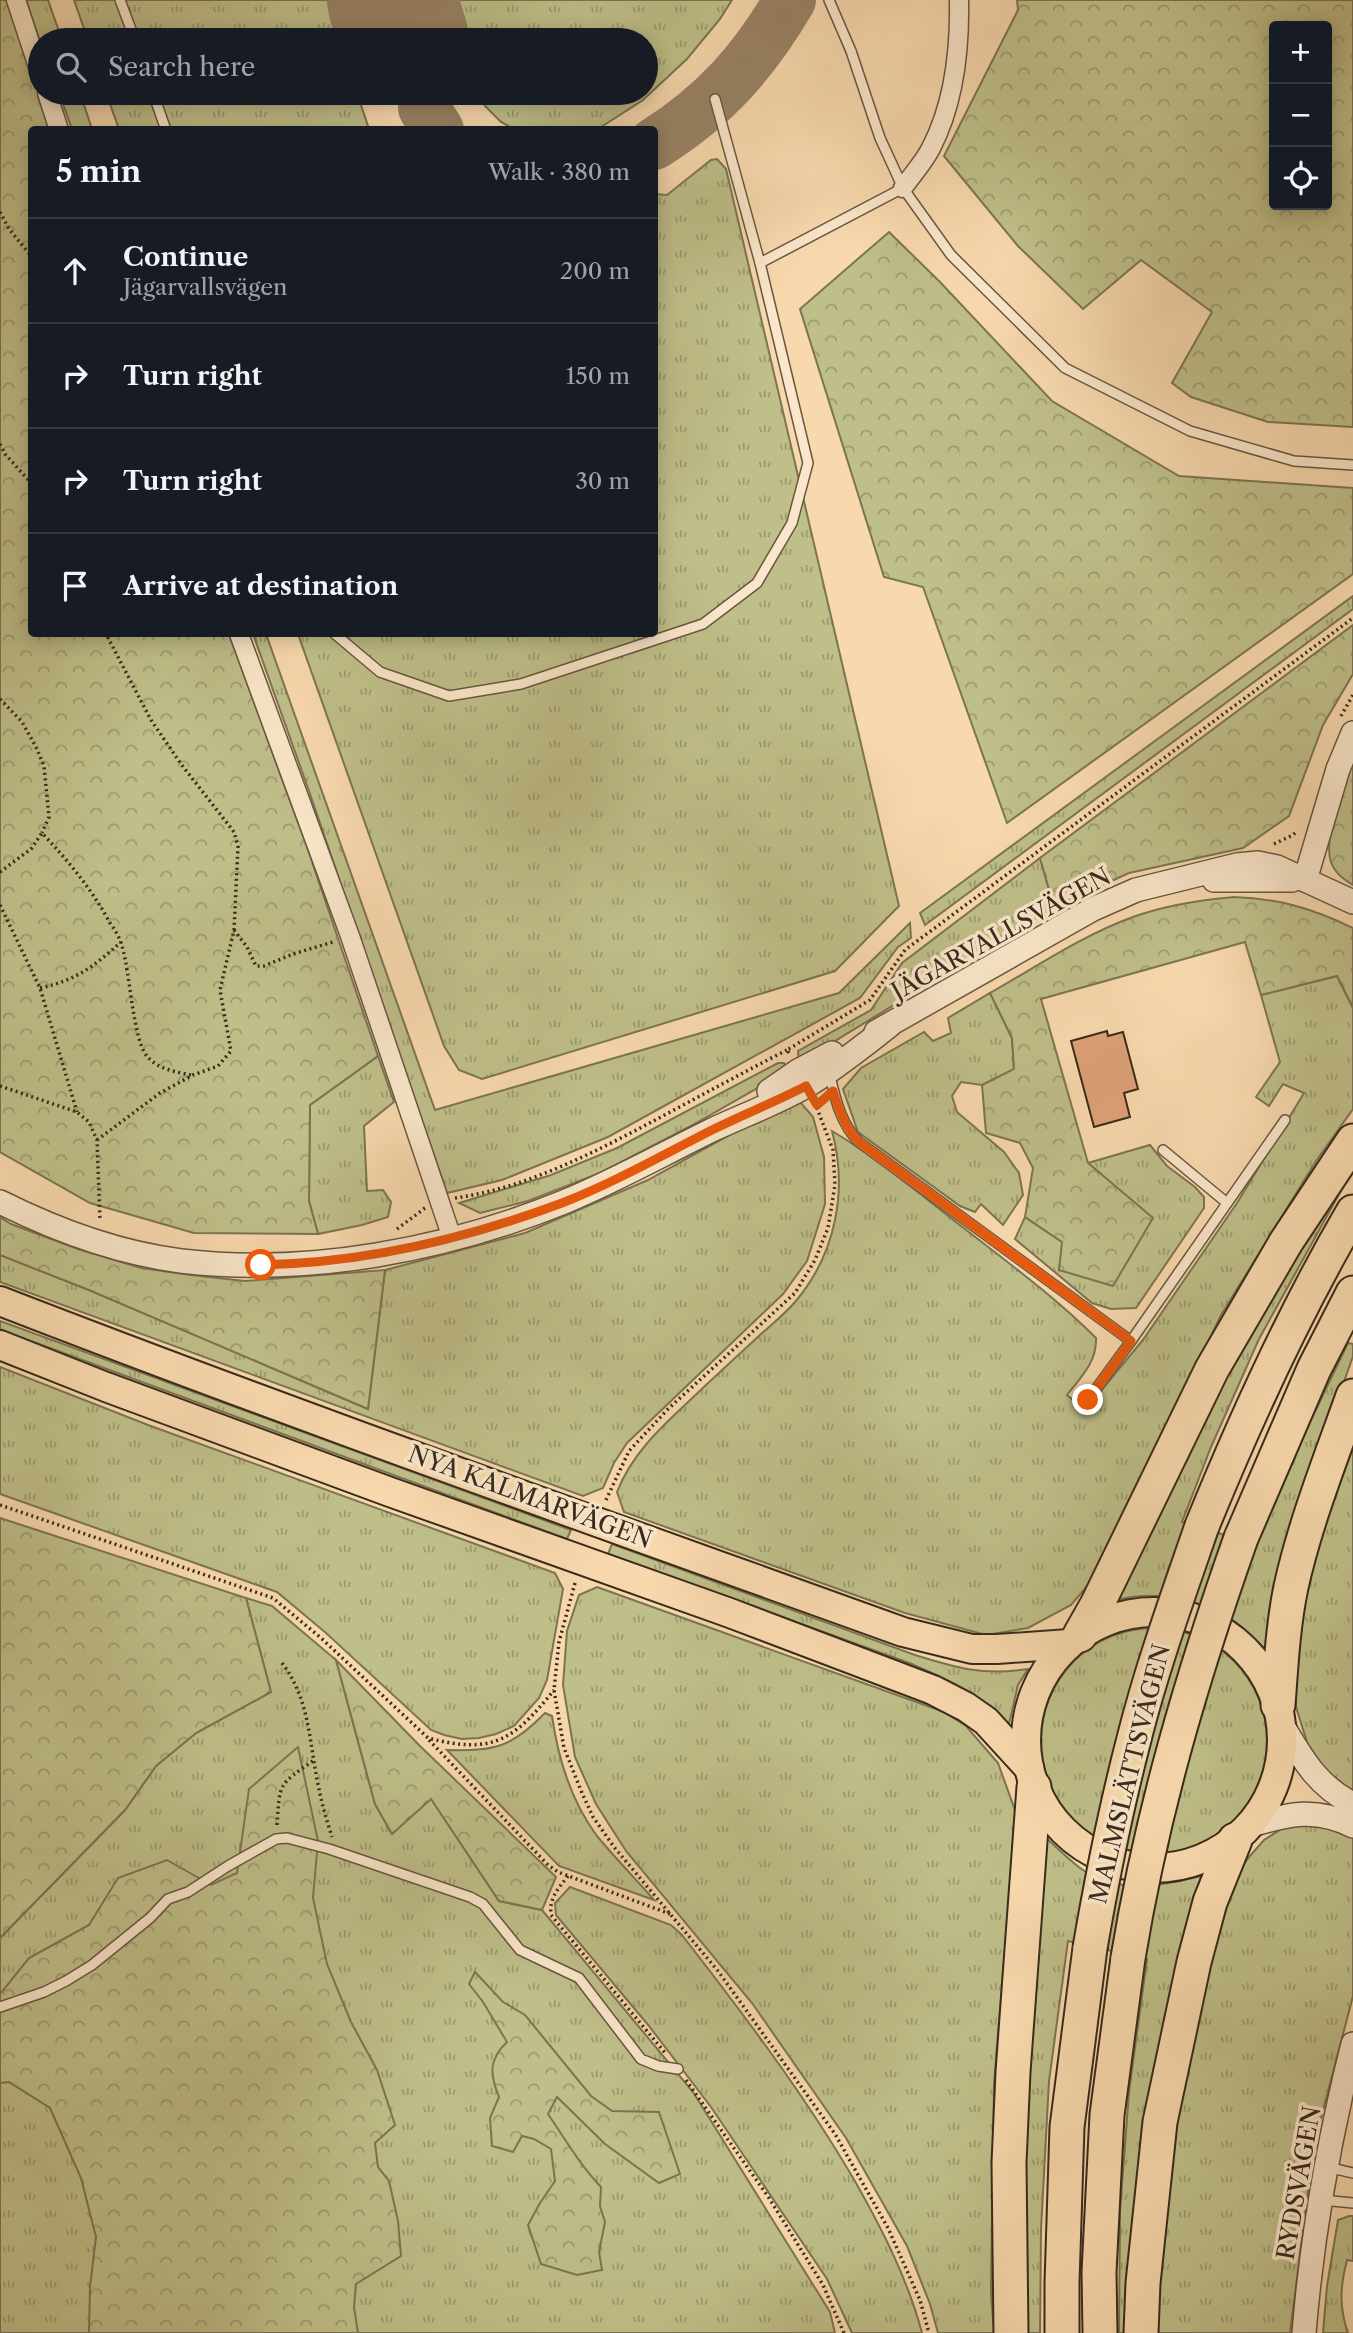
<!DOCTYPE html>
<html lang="en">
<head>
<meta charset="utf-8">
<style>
  :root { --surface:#171b24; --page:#242831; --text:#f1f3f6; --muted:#9ea1a6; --line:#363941 }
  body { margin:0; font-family:"Libre Caslon Text",serif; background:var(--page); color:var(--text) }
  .controls { position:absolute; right:21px; top:21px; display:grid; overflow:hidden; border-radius:7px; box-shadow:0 4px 18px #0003 }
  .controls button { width:63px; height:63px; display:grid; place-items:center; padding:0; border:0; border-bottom:2px solid var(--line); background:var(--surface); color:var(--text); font:35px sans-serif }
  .stop { position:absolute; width:21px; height:21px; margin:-16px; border:5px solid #ea580c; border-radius:50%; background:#fff }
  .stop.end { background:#ea580c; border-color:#fff; box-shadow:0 2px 7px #0008 }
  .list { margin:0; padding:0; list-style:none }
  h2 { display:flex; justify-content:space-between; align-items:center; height:91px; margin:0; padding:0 28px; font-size:30px }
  h2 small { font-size:23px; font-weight:400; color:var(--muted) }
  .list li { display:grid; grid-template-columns:46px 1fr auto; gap:21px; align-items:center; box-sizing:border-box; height:105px; padding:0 28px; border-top:2px solid var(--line) }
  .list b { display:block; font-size:26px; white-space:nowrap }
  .list p { margin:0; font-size:23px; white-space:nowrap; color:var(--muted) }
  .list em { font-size:23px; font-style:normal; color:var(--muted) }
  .icon { flex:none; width:38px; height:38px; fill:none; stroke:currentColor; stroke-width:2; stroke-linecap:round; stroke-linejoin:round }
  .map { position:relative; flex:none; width:1353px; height:2333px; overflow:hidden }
  .search { position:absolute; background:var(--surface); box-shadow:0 4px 18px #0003; left:28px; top:28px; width:630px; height:77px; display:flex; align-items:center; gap:18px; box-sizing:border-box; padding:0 24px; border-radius:38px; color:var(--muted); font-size:26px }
  .panel { position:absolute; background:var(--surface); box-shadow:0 4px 18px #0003; left:28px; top:126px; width:630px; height:511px; border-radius:7px }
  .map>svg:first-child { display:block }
  .grass { fill:url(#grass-tufts); stroke:#7c7452; stroke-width:2 }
  .forest { fill:url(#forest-crowns); stroke:#7c7452; stroke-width:2; fill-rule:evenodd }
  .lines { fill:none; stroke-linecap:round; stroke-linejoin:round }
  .taxiway { stroke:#988264; stroke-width:52 }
  .runway { stroke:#988264; stroke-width:130 }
  .building { fill:#dea177; stroke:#382a1c; stroke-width:2 }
  .service-casing { stroke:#685640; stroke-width:12 }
  .minor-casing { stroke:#685640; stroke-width:21 }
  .tertiary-casing { stroke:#685640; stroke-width:26 }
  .primary-casing { stroke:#382a1c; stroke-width:32 }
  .motorway-casing { stroke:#382a1c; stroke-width:37 }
  .path { stroke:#382a1c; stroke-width:3.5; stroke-dasharray:2 3.5; stroke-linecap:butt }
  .service { stroke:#fae6ca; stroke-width:9 }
  .minor { stroke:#fae6ca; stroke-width:18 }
  .tertiary { stroke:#fae6ca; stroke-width:23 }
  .primary { stroke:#f8d9ad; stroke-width:28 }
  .motorway { stroke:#f8d9ad; stroke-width:33 }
  .motorway-bridge-casing { stroke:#382a1c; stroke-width:37; stroke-linecap:butt }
  .motorway-bridge { stroke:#f8d9ad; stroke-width:33 }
  .route { stroke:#ea580c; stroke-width:9 }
  .labels { text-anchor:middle; stroke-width:7; stroke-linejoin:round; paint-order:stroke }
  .street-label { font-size:24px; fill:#382a1c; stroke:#fae6ca }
</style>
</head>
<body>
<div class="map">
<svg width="1353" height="2333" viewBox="0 0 1353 2333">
  <defs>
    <pattern id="grass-tufts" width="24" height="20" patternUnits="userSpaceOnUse" patternTransform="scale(1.75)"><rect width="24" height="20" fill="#bfbf89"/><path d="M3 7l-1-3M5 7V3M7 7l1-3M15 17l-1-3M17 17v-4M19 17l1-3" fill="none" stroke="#9c9b6f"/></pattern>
    <pattern id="forest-crowns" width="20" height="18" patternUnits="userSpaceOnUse" patternTransform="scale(1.75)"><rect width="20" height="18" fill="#bfbf89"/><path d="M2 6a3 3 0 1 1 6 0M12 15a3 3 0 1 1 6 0" fill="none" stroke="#9c9b6f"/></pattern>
  </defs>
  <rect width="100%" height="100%" fill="#f8d9ad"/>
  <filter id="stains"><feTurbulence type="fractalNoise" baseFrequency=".00286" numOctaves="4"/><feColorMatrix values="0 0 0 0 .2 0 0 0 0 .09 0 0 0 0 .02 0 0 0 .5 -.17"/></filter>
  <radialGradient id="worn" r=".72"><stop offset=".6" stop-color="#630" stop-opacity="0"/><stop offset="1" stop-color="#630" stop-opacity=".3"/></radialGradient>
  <g class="grass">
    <polygon points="26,0 48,0 62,40 40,41"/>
    <polygon points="74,0 330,0 342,40 88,40"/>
    <polygon points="451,0 732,0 720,19 687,59 643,100 598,129 514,129 501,122 485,106 479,93 646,93 646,40 463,40"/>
    <polygon points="59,93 80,93 92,129 72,129"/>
    <polygon points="106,93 357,93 369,129 119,129"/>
    <polygon points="717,159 726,169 899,906 835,971 482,1079 459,1070 444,1046 298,634 654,634 655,194 667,195 711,160"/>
    <polygon points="1353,596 1353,609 925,925 920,913"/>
    <polygon points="253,634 266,634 435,1110 839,993 910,923 911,938 898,947 860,998 608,1137 502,1180 447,1193 309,791"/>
    <polygon points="1040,858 1054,907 799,1063 798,1051 871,1010 902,963"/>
    <path d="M1337 976 1353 1008V1109L1316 1161 1221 1315 1096 1576 1071 1605 1028 1628 986 1635 905 1613 624 1512 617 1492C631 1456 658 1430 686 1404 710 1381 735 1358 760 1335 772 1324 785 1314 795 1302 836 1254 848 1190 832 1131 879 1159 922 1196 965 1229 1010 1264 1056 1298 1096 1338 1097 1362 1081 1377 1067 1395L1085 1410 1143 1340 1237 1203 1304 1093 1283 1084 1269 1106 1256 1097 1280 1062 1261 995Z"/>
    <polygon points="990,993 1012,1038 1014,1070 982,1085 961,1082 952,1096 957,1112 1004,1152 1019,1173 1023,1195 1003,1225 981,1204 975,1212 960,1206 858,1132 843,1089 861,1068 924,1032 933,1041 951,1033 948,1018"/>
    <polygon points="378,1056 394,1102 364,1126 367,1191 383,1190 391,1202 388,1217 362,1225 318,1234 309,1201 310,1105"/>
    <polygon points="778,1063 784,1063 786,1068 784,1073 689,1127 600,1173 528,1201 480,1213 459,1203 551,1175 617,1148"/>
    <polygon points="787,1103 801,1103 813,1117 824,1157 825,1204 807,1261 783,1294 627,1443 614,1463 603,1488 583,1496 0,1282 0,1255 89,1290 368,1409 385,1270 525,1233 648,1180"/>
    <polygon points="1150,1145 1167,1166 1195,1187 1204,1197 1204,1208 1136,1308 1111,1309 1092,1303 1015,1239 1025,1217 1062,1242 1152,1218 1088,1163"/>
    <path d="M1353 1169 1259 1339 1211 1447 1182 1522 1257 1545 1310 1422 1348 1343 1353 1344V1356L1327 1430 1271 1655C1229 1610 1179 1585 1116 1600L1244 1327Z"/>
    <polygon points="0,1321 571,1530 567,1539 12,1334 0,1329"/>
    <polygon points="0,1367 148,1425 555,1573 563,1589 547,1680 539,1698 514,1726 496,1734 479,1738 462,1739 444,1735 431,1730 326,1633 277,1592 0,1494"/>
    <polygon points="1353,1441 1353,1793 1342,1789 1313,1761 1296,1707 1297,1630 1312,1561"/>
    <path d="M612 1544 915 1655C957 1668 983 1676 1028 1669L1018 1685 1009 1724C979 1693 951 1681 912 1664L608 1554Z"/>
    <polygon points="597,1587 944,1712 966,1726 998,1763 1016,1813 994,2084 991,2292 994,2333 938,2333 930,2304 907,2246 846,2138 752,2003 626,1851 596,1804 575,1757 563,1685 567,1631 579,1595"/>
    <polygon points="246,1598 272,1606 336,1660 375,1804 392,1834 431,1798 499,1901 542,1910 693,2092 830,2312 835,2333 0,2333 0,1938 125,1810 156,1766 196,1733 271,1692"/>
    <circle cx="1154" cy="1741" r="113"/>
    <path d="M545 1713 552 1716C558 1758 571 1801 597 1836 615 1858 636 1879 654 1900L559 1866 447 1750C495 1751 511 1748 545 1713Z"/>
    <polygon points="1304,1822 1353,1835 1353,1996 1314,2145 1290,2333 1157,2333 1159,2237 1179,2090 1216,1934 1237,1873 1250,1856 1264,1840 1283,1828"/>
    <path d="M1043 1835C1055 1846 1067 1858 1080 1868 1117 1895 1160 1886 1201 1876L1151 2094 1128 2333H1119L1120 2211 1129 2092 1147 1959 1068 1941 1049 2081 1041 2229 1040 2333H1021L1017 2183Z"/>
    <path d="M570 1887 671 1925 682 1935C744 2015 805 2095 856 2183 883 2231 908 2280 922 2333H852L827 2279 711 2107 649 2026 556 1915 555 1903Z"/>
    <path d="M1349 2216H1353V2261L1347 2260C1340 2287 1339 2307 1348 2333H1323L1327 2286 1338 2220Z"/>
  </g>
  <g class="forest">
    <polygon points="0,0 11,0 53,129 32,130 32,634 229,634 308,850 378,1056 310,1105 309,1201 318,1234 194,1233 90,1203 0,1152"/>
    <path d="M1017 0H1353V427L1268 422 1191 397 1172 383 1212 312 1141 260 1083 309 1018 246 944 156 1018 10ZM1274 26H1327V205H1274Z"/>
    <polygon points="889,232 940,282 1052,401 1179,476 1353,488 1353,574 1007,823 923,587 884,577 800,309"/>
    <polygon points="1353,625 1353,674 1323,725 1289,816 1243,848 1129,873 1054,907 1040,858"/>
    <path d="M1353 762V885C1343 879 1335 873 1331 862 1323 840 1343 783 1353 762Z"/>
    <path d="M1234 897C1277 898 1314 909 1353 928V1008L1337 976 1261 995 1245 942 1041 999 1088 1163 1153 1218 1113 1286 1059 1270 1062 1242 1025 1217 1033 1168 1020 1143 986 1133 982 1085 1014 1069 1012 1038 990 993C1036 967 1083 935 1133 917 1166 905 1200 900 1234 897Z"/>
    <polygon points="0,1217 11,1224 78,1249 141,1268 191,1275 245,1281 385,1270 368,1409 89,1290 0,1255"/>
    <polygon points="0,1518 246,1598 271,1692 196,1733 156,1766 125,1810 0,1938"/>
    <polygon points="336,1660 420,1746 556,1877 542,1910 499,1901 431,1799 392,1834 375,1804"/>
    <polygon points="298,1747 318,1841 313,1898 327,1964 351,2022 377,2070 395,2125 375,2143 378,2167 389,2181 398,2221 401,2256 356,2284 354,2307 358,2333 89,2333 90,2287 96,2237 81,2178 50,2108 9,2082 0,2083 0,1994 29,1958 89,1925 118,1878 167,1860 211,1885 237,1873 249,1789"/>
    <path d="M475 1972 503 2002 525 2015 591 2096 612 2111 659 2112 680 2174 659 2183 605 2144 557 2097 548 2114C565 2139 580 2165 601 2187L600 2206 605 2222 599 2252 602 2270 577 2275 541 2264 528 2225 540 2203 555 2181 551 2149 534 2139 522 2136 513 2152 492 2146 490 2118 499 2097C490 2075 488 2060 507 2042L483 2002 469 1984Z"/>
  </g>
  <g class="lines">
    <g class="taxiway">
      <polyline points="424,108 438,130"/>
      <path d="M654 144C716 105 754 61 790 0"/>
    </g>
    <polyline class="runway" points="392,0 404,40"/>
  </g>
  <polygon class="building" points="1107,1031 1108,1036 1123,1032 1138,1089 1124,1093 1130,1117 1094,1127 1071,1041"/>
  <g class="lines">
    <g class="service-casing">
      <g id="service">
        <polyline points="120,0 135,40"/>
        <polyline points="829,0 851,51 880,138 903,188 951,255 1065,368 1190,431 1294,461 1353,465"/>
        <polyline points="153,93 166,130"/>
        <polyline points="760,263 903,188"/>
        <polyline points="335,634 380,672 449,696 521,684 703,624 757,583 792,523 808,463 760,263 715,99"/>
        <path d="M829 1072C835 1097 840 1123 859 1142L1131 1341 1285 1120"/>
        <polyline points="1163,1150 1227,1203"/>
        <polyline points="1088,1400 1131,1341"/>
        <polyline points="0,2007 44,1992 66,1981 92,1965 150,1918 168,1899 188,1892 228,1866 276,1839 287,1838 329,1849 470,1897 483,1904 520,1950 579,1978 641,2059 658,2066 678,2069"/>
        <polyline points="1327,2167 1353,2173"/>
        <polyline points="1322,2200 1353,2203"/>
      </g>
    </g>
    <g class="minor-casing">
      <g id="minor">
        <polyline points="16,0 40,73"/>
        <polyline points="47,93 59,130"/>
        <path d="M903 188C912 175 924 162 931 148 954 104 960 50 959 0"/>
        <polyline points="239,634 350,936 452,1238"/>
      </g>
    </g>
    <g class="tertiary-casing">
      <g id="tertiary">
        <polyline points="1214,880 1292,880"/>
        <polyline points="1305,880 1338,769 1353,733"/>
        <polyline points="876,1032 1093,909 1136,890 1237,865 1258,863 1277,867 1353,902"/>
        <polyline points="769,1091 798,1071 832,1053"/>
        <path d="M0 1202C56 1230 118 1253 181 1261 309 1276 445 1250 564 1202 615 1181 663 1154 712 1130 744 1115 777 1103 808 1085 836 1068 863 1046 889 1026"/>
        <path d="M1281 1723C1302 1758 1316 1785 1353 1804"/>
        <path d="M1251 1825C1289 1814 1316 1807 1353 1826"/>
        <path d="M1304 2333C1312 2236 1329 2139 1353 2044"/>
      </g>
    </g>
    <g class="primary-casing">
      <g id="primary">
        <path d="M0 1301C299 1417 601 1523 903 1632L972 1649H997L1069 1644"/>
        <polyline points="0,1345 106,1387 390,1492 730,1613 933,1690 966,1707 986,1721 1029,1768"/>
        <circle cx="1154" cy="1740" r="128"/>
      </g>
    </g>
    <g class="motorway-casing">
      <g id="motorway">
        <path d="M1202 1526C1246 1418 1294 1313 1353 1212"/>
        <polyline points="1241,1538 1314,1369 1353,1293"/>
        <polyline points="1080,1635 1097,1605 1212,1369 1286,1242 1353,1141"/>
        <path d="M1278 1705C1281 1666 1283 1625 1291 1587 1305 1523 1331 1458 1353 1396"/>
        <polyline points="1011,2333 1009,2163 1013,2072 1034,1787"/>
        <polyline points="1062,2333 1062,2283 1067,2127 1090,1948"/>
        <polyline points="1100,2333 1099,2272 1107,2115 1128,1958"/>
        <polyline points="1141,2333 1143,2283 1160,2122 1194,1962 1210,1902 1235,1840"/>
      </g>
    </g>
    <g class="path">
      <polyline points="0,212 9,229 32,257"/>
      <polyline points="0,444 5,454 32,484"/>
      <polyline points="0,699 22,722 36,747 44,766 49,817 42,833"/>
      <polyline points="1341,716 1353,695"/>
      <polyline points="1274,844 1293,835 1297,831"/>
      <path d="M0 872 31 849 42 833C69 862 91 888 110 923 115 930 120 938 122 946 130 972 133 1040 147 1056 157 1069 176 1072 191 1075"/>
      <polyline points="0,905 40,988 77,1112"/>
      <polyline points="234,930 247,947 256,966 264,966 293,954 333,942"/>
      <path d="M40 988C77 980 93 967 121 942"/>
      <polyline points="789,1053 787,1050 870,1000 905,950 1353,618"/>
      <polyline points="0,1086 77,1112 89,1122 97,1140 100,1220"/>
      <polyline points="97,1140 160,1093 193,1075 218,1066 231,1051 220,990 234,930 238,847 234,832 181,764 151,720 106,634"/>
      <path d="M455 1198C527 1188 595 1152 659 1118 702 1095 744 1072 787 1050"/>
      <polyline points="397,1229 425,1208"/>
      <polyline points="606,1500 629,1451 668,1409 795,1293 815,1260 828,1228 835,1185 833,1150 815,1103"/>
      <path d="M0 1505 273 1598 321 1638 428 1738C493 1755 514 1740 554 1690"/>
      <polyline points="575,1583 559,1642 554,1690 564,1748 582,1793 593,1817 614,1847 718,1971 835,2134 888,2228 920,2300 929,2333"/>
      <path d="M282 1663C311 1701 309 1745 319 1789 322 1805 327 1821 332 1837"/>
      <polyline points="429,1740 548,1865 558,1872 670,1914"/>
      <path d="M277 1825C280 1781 278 1786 314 1760"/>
      <path d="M568 1876C558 1889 549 1898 551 1915L666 2054"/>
      <polyline points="686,2080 769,2198 823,2285 844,2333"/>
    </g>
    <use href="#service" class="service"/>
    <use href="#minor" class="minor"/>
    <use href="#tertiary" class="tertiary"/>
    <use href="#primary" class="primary"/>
    <use href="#motorway" class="motorway"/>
    <g class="motorway-bridge-casing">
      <g id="motorway-bridge">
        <path d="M1090 1948C1102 1878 1116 1808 1134 1739 1152 1667 1178 1596 1202 1526"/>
        <path d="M1128 1958C1152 1812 1192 1677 1241 1538"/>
      </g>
    </g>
    <use href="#motorway-bridge" class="motorway-bridge"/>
  </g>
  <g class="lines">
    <path class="route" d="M261 1265C364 1263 466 1239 562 1203 613 1183 661 1156 710 1131 742 1115 775 1102 806 1086L817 1105 833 1091C839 1110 845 1128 859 1142L1131 1341 1088 1400"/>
  </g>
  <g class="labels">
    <g class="street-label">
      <text transform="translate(1001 934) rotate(-29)" y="8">JÄGARVALLSVÄGEN</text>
      <text transform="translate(530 1497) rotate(20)" y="8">NYA KALMARVÄGEN</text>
      <text transform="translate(1130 1774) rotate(-76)" y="8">MALMSLÄTTSVÄGEN</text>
      <text transform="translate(1299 2183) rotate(-80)" y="8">RYDSVÄGEN</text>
    </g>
  </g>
  <rect width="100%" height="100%" filter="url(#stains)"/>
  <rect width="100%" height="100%" fill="url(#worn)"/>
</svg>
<div class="controls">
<button>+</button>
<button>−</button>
<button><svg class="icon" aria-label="locate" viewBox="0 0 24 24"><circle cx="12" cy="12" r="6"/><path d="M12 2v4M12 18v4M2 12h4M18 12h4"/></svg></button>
</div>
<div class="stop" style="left:261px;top:1265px"></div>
<div class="stop end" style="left:1088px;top:1400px"></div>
<div class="search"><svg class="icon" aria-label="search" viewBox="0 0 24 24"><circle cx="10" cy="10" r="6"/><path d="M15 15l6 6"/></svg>Search here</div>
<section class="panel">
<h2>5 min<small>Walk · 380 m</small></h2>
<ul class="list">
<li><svg class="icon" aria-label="ahead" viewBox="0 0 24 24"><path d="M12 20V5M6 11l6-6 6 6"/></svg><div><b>Continue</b><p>Jägarvallsvägen</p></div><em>200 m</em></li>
<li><svg class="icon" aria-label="right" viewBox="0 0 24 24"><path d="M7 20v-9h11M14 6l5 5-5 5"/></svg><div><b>Turn right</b></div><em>150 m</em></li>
<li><svg class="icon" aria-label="right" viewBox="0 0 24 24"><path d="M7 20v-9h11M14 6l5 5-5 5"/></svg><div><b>Turn right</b></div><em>30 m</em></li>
<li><svg class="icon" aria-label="arrive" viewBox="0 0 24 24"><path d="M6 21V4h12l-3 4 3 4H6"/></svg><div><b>Arrive at destination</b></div></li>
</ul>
</section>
</div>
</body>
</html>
